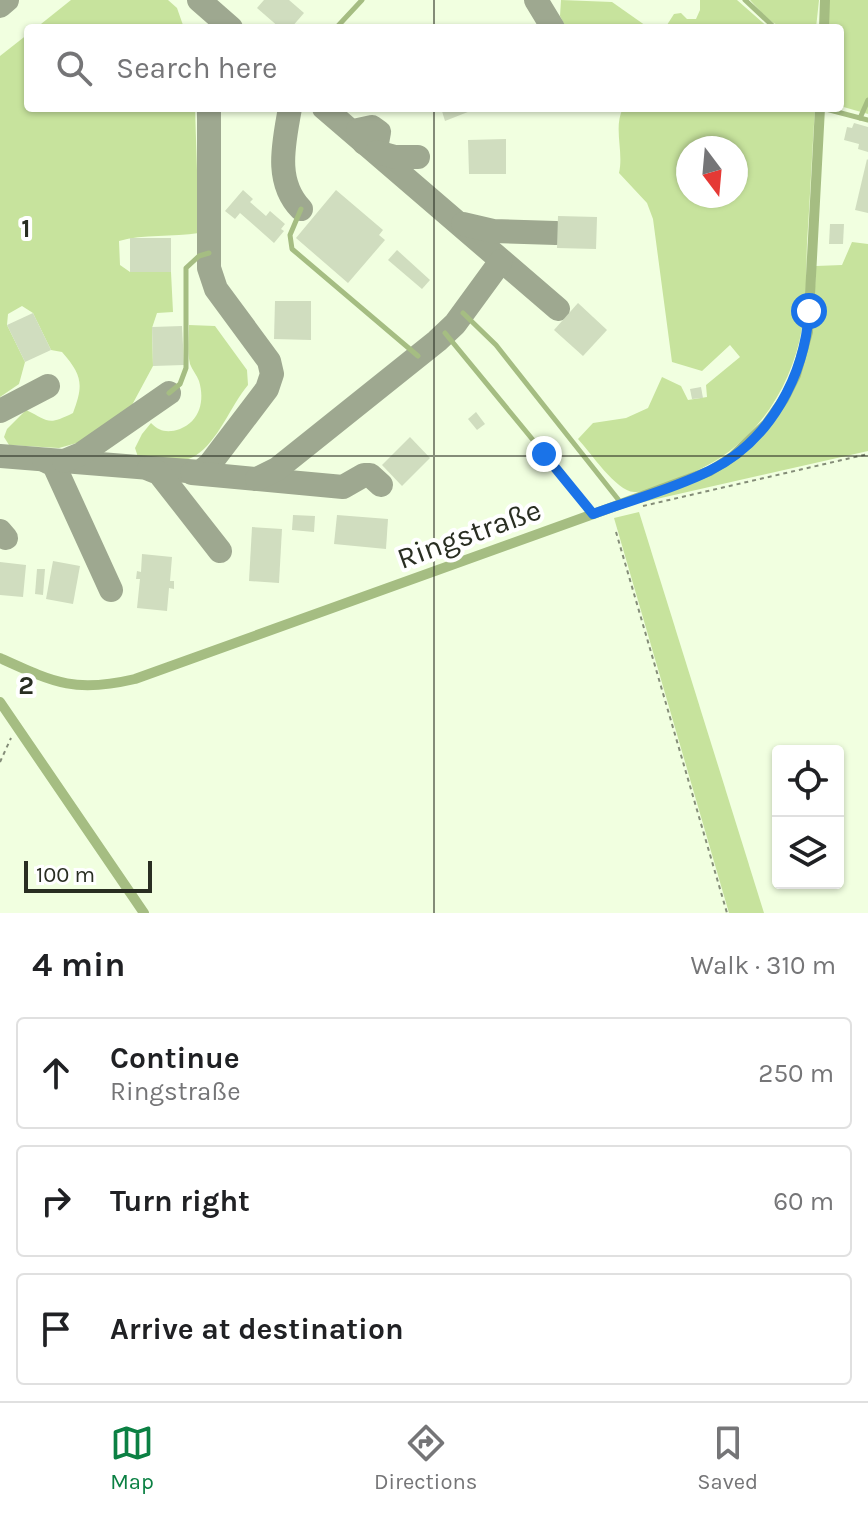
<!DOCTYPE html>
<html lang="en">
<head>
<meta charset="utf-8">
<style>
  :root { --surface:#fff; --page:#f6f6f6; --text:#202124; --muted:#757577; --line:#e0e0e0; --accent:#0b8043 }
  body { margin:0; font-family:Karla,sans-serif; background:var(--page); color:var(--text) }
  .controls { position:absolute; right:24px; bottom:24px; display:grid; overflow:hidden; border-radius:8px; box-shadow:0 2px 6px #0004 }
  .controls button { width:72px; height:72px; display:grid; place-items:center; padding:0; border:0; border-bottom:2px solid var(--line); background:var(--surface); color:var(--text); font:40px sans-serif }
  .compass { position:absolute; left:676px; top:136px; width:72px; height:72px; border-radius:50%; background:var(--surface); box-shadow:0 2px 6px #0004; rotate:164deg }
  .scale { position:absolute; left:24px; bottom:20px; width:128px; box-sizing:border-box; padding-left:8px; border:4px solid #292e22; border-top:0; font-size:22px; line-height:28px; white-space:nowrap; color:#292e22; -webkit-text-stroke:6px #fff; paint-order:stroke }
  .stop { position:absolute; width:24px; height:24px; margin:-18px; border:6px solid #1a73e8; border-radius:50%; background:#fff }
  .stop.end { background:#1a73e8; border-color:#fff; box-shadow:0 2px 8px #0008 }
  .list { margin:0; padding:0; list-style:none }
  h2 { display:flex; justify-content:space-between; align-items:center; height:104px; margin:0; padding:0 32px; font-size:34px }
  h2 small { font-size:26px; font-weight:400; color:var(--muted) }
  .list li { display:grid; grid-template-columns:52px 1fr auto; gap:24px; align-items:center; box-sizing:border-box; height:112px; margin:0 16px 16px; padding:0 16px; border:2px solid var(--line); border-radius:8px }
  .list b { display:block; font-size:30px; white-space:nowrap }
  .list p { margin:0; font-size:26px; white-space:nowrap; color:var(--muted) }
  .list em { font-size:26px; font-style:normal; color:var(--muted) }
  .icon { flex:none; width:44px; height:44px; fill:none; stroke:currentColor; stroke-width:2; stroke-linecap:round; stroke-linejoin:round }
  .map { position:relative; flex:none; width:868px; height:913px; overflow:hidden }
  .search { position:absolute; background:var(--surface); box-shadow:0 2px 6px #0004; left:24px; right:24px; top:24px; height:88px; display:flex; align-items:center; gap:20px; box-sizing:border-box; padding:0 28px; border-radius:8px; color:var(--muted); font-size:30px }
  .sheet { height:488px; background:var(--surface) }
  nav { display:flex; justify-content:space-around; align-items:center; box-sizing:border-box; height:112px; border-top:2px solid var(--line); background:var(--surface); font-size:22px; color:var(--muted) }
  nav a { display:grid; justify-items:center; gap:4px }
  nav .on { color:var(--accent) }
  .map>svg:first-child { display:block }
  .green { fill:#c7e39d; fill-rule:evenodd }
  .lines { fill:none; stroke-linecap:round; stroke-linejoin:round }
  .taxiway { stroke:#9ea890; stroke-width:24 }
  .building { fill:#d0ddbf }
  .path { stroke:#848d78; stroke-width:2; stroke-dasharray:4 4; stroke-linecap:butt }
  .lane { stroke:#a5bd82; stroke-width:5 }
  .street { stroke:#a5bd82; stroke-width:10 }
  .route { stroke:#1a73e8; stroke-width:10 }
  .grid { fill:none; stroke:#292e22; stroke-width:2; stroke-opacity:0.55 }
  .labels { text-anchor:middle; stroke-width:8; stroke-linejoin:round; paint-order:stroke }
  .street-label { font-size:30px; fill:#292e22; stroke:#fff }
  .grid-label { font-size:26px; text-anchor:middle; font-weight:bold; fill:#292e22; stroke:#fff; stroke-width:8; stroke-linejoin:round; paint-order:stroke }
</style>
</head>
<body>
<div class="map">
<svg width="868" height="913" viewBox="0 0 868 913">
  <rect width="100%" height="100%" fill="#f1ffe0"/>
  <g class="green">
    <polygon points="71,0 168,0 177,8 184,28 36,28"/>
    <polygon points="561,0 612,2 649,28 566,28 560,16"/>
    <polygon points="700,0 737,0 769,28 660,28 665,28 674,14 681,13 687,19 696,19 700,10"/>
    <path d="M750 0H819L816 28C775 28 778 30 750 0Z"/>
    <polygon points="829,0 868,0 868,114 840,106 840,28 828,28"/>
    <path d="M28 34V108H195L199 233C173 237 143 234 119 241L120 265 130 272H171L173 312 157 313 152 328 153 366 132 405 84 441 59 448 9 445 4 437 7 429 26 410C49 421 47 426 73 413 84 384 82 375 62 352L51 350 33 313 22 306 8 314 7 325 25 362 19 384 0 397V56Z"/>
    <path d="M623 108H815C812 153 810 198 807 243 806 270 807 301 802 328 791 393 749 452 686 475 671 481 651 493 634 492 616 491 591 453 578 439L593 423 626 418 648 408 662 377 681 386 688 400 707 397 706 385 740 357 730 345 702 371 672 362 653 219 647 203 619 173C624 151 613 128 623 108ZM688 148H736V196H688Z"/>
    <path d="M852 242 868 244V451L639 503C666 492 697 483 723 467 801 418 813 351 816 266L842 265Z"/>
    <path d="M189 325 215 326 247 370 248 385C231 405 218 442 195 456 180 465 155 461 139 460L135 448 142 434 151 423C160 432 168 433 180 429 200 421 205 401 199 381 197 375 192 370 190 364 187 351 189 337 189 325Z"/>
    <polygon points="639,512 764,913 729,913 614,518"/>
  </g>
  <g class="lines">
    <g class="taxiway">
      <polyline points="199,0 231,28"/>
      <polyline points="536,0 553,28"/>
      <polyline points="0,6 7,0"/>
      <path d="M290 108C284 143 274 181 301 209"/>
      <polyline points="324,108 558,309"/>
      <polyline points="358,130 372,127 379,132 377,143 370,145 364,143"/>
      <polyline points="377,152 395,157 418,157"/>
      <polyline points="463,224 493,231 556,233"/>
      <polyline points="0,411 48,386"/>
      <polyline points="0,456 200,472 210,464 267,389 272,374 269,361 216,289 209,268 209,108"/>
      <polyline points="44,460 54,465 111,590"/>
      <polyline points="64,461 81,454 169,393"/>
      <polyline points="149,469 159,473 220,551"/>
      <polyline points="192,473 343,487 364,475 370,475 381,485"/>
      <polyline points="257,479 277,469 437,341 455,324 501,261"/>
      <polyline points="0,531 6,538"/>
    </g>
  </g>
  <g class="building">
    <polygon points="264,0 289,0 304,13 291,28 280,28 257,8"/>
    <polygon points="441,108 478,108 445,121"/>
    <polygon points="854,123 868,127 868,152 858,149 859,144 844,140 847,127 852,128"/>
    <polygon points="506,139 506,174 469,174 468,140"/>
    <polygon points="867,159 868,160 868,213 855,210"/>
    <polygon points="243,190 253,199 250,202 266,216 270,211 285,224 281,229 284,231 274,243 240,213 235,219 225,211"/>
    <polygon points="336,190 383,230 379,235 385,240 348,283 296,238"/>
    <polygon points="558,216 597,217 596,249 557,248"/>
    <polygon points="830,224 844,224 843,244 829,244"/>
    <rect x="130" y="238" width="41" height="34"/>
    <polygon points="397,250 430,280 422,289 388,260"/>
    <polygon points="275,301 311,301 311,340 274,339"/>
    <polygon points="578,303 607,330 583,356 554,330"/>
    <polygon points="33,313 51,350 25,362 7,325"/>
    <polygon points="182,326 184,365 153,366 152,327"/>
    <polygon points="701,387 703,398 692,399 690,389"/>
    <polygon points="476,412 485,424 477,430 468,419"/>
    <polygon points="410,437 430,458 402,486 382,465"/>
    <polygon points="293,515 315,516 314,532 292,530"/>
    <polygon points="337,515 388,519 386,549 334,544"/>
    <polygon points="252,527 282,529 279,583 249,581"/>
    <polygon points="142,554 172,557 170,581 174,581 174,589 169,588 167,611 137,608 140,579 136,579 137,571 141,572"/>
    <polygon points="53,561 80,566 73,604 46,599"/>
    <polygon points="0,562 26,565 23,597 0,595"/>
    <polygon points="37,569 45,569 43,595 35,594"/>
  </g>
  <g class="lines">
    <g class="path">
      <polyline points="643,506 868,454"/>
      <polyline points="616,532 727,913"/>
      <polyline points="0,762 11,738"/>
    </g>
    <g class="lane">
      <polyline points="745,0 775,28"/>
      <polyline points="336,28 362,0"/>
      <polyline points="822,108 868,120"/>
      <polyline points="860,118 868,100"/>
      <polyline points="301,209 290,235 292,249 418,356"/>
      <polyline points="463,313 496,345 621,503"/>
      <polyline points="445,333 593,513"/>
      <polyline points="169,393 180,384 186,368 186,268 199,256 209,253"/>
    </g>
    <g class="street">
      <polyline points="824,28 825,0"/>
      <path d="M0 658C55 683 75 693 135 679L610 508 710 471 732 457 767 423 784 399 796 375 808 332 820 108"/>
      <polyline points="0,702 144,913"/>
    </g>
  </g>
  <g class="lines">
    <path class="route" d="M544 454 593 514C631 500 673 489 709 471 770 442 805 375 809 311"/>
  </g>
  <path class="grid" d="M434 0V28M434 108V913M0 456H868"/>
  <g class="labels">
    <g class="street-label">
      <text transform="translate(469 534) rotate(-20)" y="10">Ringstraße</text>
    </g>
  </g>
  <g class="grid-label">
    <text x="26" y="237">1</text>
    <text x="26" y="694">2</text>
  </g>
</svg>
<div class="controls">
<button><svg class="icon" aria-label="locate" viewBox="0 0 24 24"><circle cx="12" cy="12" r="6"/><path d="M12 2v4M12 18v4M2 12h4M18 12h4"/></svg></button>
<button><svg class="icon" aria-label="layers" viewBox="0 0 24 24"><path d="M12 4l9 5-9 5-9-5zM3 14l9 5 9-5"/></svg></button>
</div>
<svg class="compass" viewBox="-18 -18 36 36"><path d="M0-13l5 13h-10z" fill="#e53935"/><path d="M0 13l5-13h-10z" fill="#757577"/></svg>
<div class="scale">100 m</div>
<div class="stop" style="left:809px;top:311px"></div>
<div class="stop end" style="left:544px;top:454px"></div>
<div class="search"><svg class="icon" aria-label="search" viewBox="0 0 24 24"><circle cx="10" cy="10" r="6"/><path d="M15 15l6 6"/></svg>Search here</div>
</div>
<section class="sheet">
<h2>4 min<small>Walk · 310 m</small></h2>
<ul class="list">
<li><svg class="icon" aria-label="ahead" viewBox="0 0 24 24"><path d="M12 20V5M6 11l6-6 6 6"/></svg><div><b>Continue</b><p>Ringstraße</p></div><em>250 m</em></li>
<li><svg class="icon" aria-label="right" viewBox="0 0 24 24"><path d="M7 20v-9h11M14 6l5 5-5 5"/></svg><div><b>Turn right</b></div><em>60 m</em></li>
<li><svg class="icon" aria-label="arrive" viewBox="0 0 24 24"><path d="M6 21V4h12l-3 4 3 4H6"/></svg><div><b>Arrive at destination</b></div></li>
</ul>
</section>
<nav>
<a class="on"><svg class="icon" aria-label="map" viewBox="0 0 24 24"><path d="M3 6l6-2 6 2 6-2v14l-6 2-6-2-6 2zM9 4v14M15 6v14"/></svg>Map</a>
<a><svg class="icon" aria-label="directions" viewBox="0 0 24 24"><path d="M12 3l9 9-9 9-9-9zM9 14v-3h6M13 9l2 2-2 2"/></svg>Directions</a>
<a><svg class="icon" aria-label="saved" viewBox="0 0 24 24"><path d="M7 4h10v16l-5-4-5 4z"/></svg>Saved</a>
</nav>
</body>
</html>
